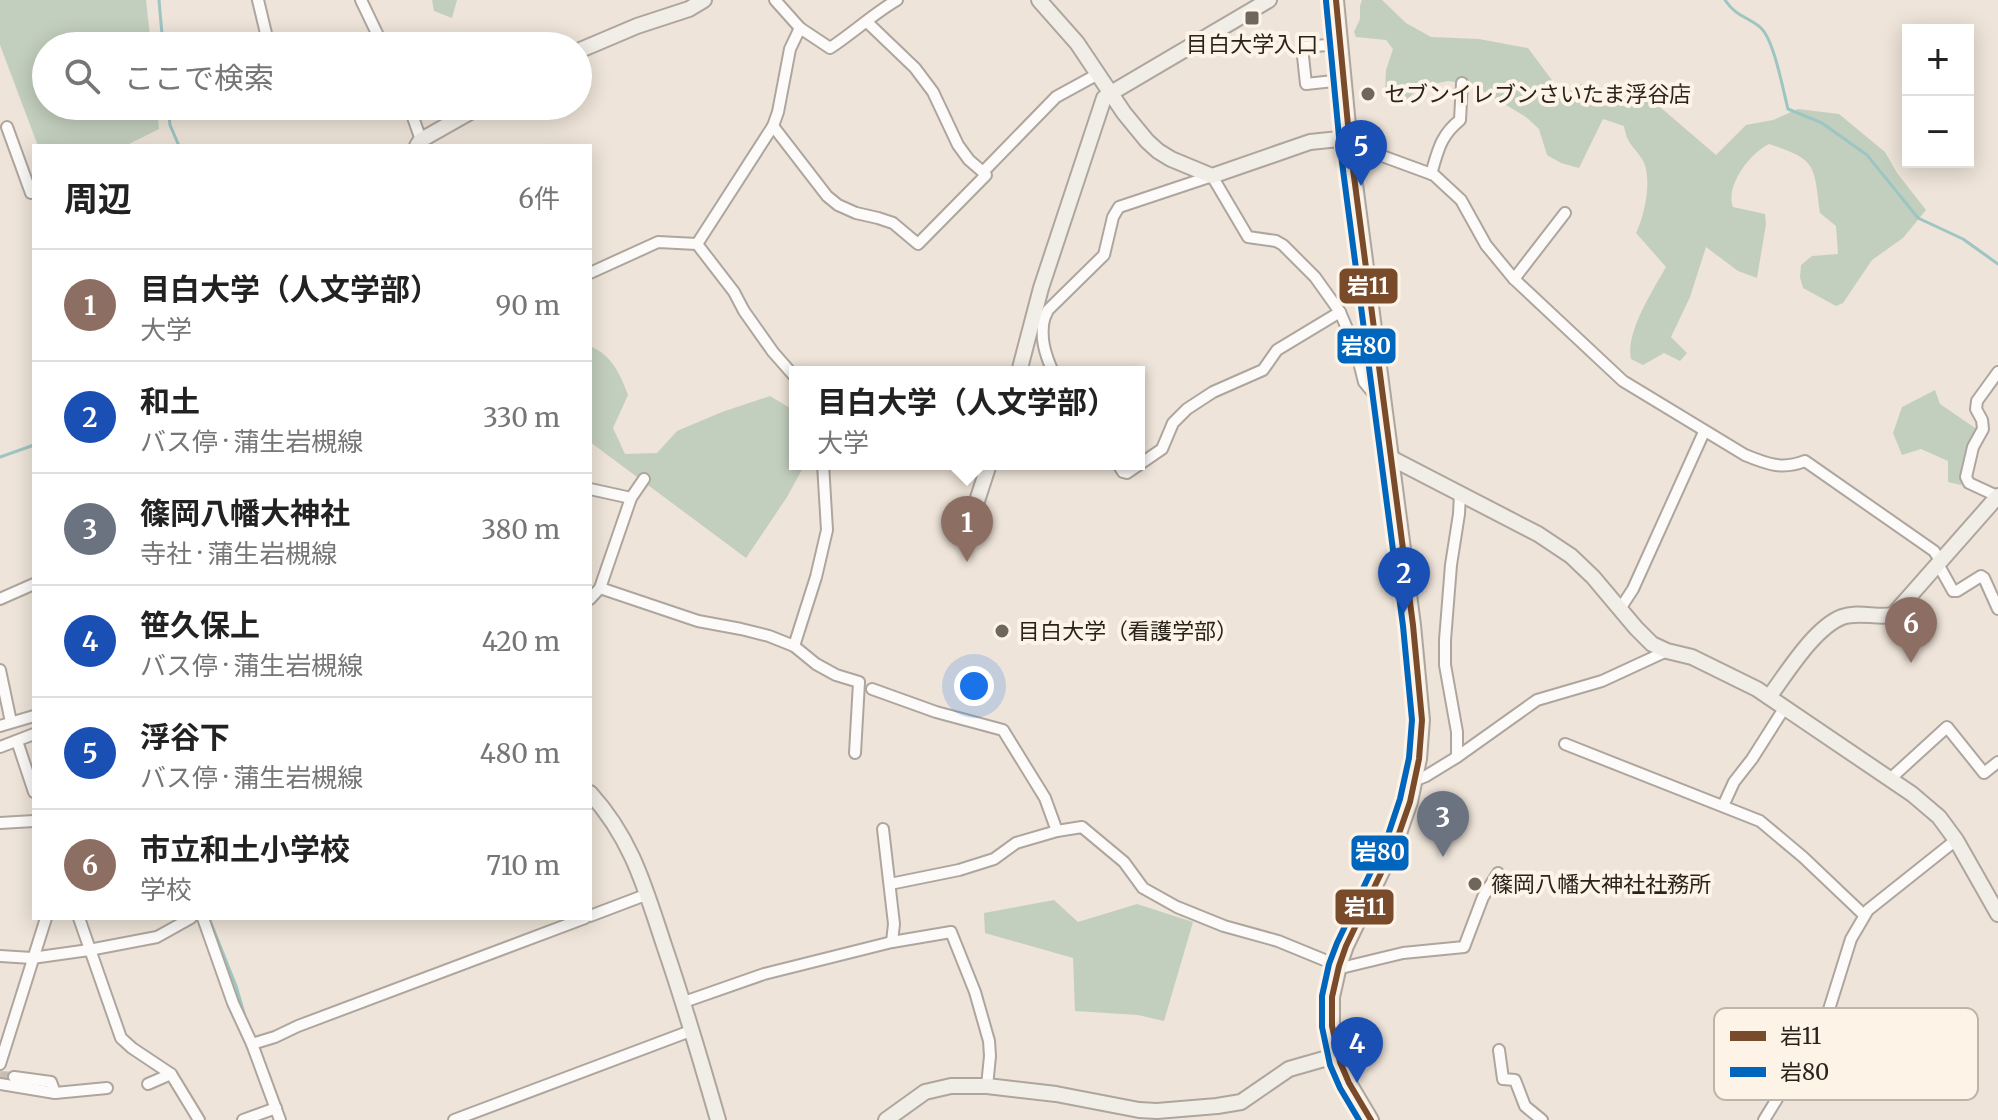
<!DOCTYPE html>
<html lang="ja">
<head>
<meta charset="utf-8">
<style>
  :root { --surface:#fff; --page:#f6f6f6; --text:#222; --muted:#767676; --line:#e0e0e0; --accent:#6f675e }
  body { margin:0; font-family:Merriweather,"Noto Sans JP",serif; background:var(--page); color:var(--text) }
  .controls { position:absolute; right:24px; top:24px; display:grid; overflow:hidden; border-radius:0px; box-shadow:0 4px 20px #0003 }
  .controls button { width:72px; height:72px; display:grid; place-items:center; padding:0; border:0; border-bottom:2px solid var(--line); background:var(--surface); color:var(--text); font:40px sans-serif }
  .you { position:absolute; left:974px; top:686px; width:28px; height:28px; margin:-20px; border:6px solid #fff; border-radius:50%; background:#1a73e8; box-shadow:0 0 0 12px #1a73e833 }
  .badge { display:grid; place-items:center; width:52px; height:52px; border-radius:50%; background:var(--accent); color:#fff; font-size:26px; font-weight:700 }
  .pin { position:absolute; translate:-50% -66px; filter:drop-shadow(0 2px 4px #0008) }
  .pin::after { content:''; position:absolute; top:42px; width:28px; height:24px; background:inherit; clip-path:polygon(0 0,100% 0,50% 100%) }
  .popup { position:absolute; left:789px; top:366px; width:356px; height:104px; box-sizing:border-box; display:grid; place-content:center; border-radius:0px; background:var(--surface); filter:drop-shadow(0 2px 6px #0005); font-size:26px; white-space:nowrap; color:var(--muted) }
  .popup b { font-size:30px; color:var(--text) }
  .popup::after { content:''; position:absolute; left:50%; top:100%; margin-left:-16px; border:16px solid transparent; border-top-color:var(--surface) }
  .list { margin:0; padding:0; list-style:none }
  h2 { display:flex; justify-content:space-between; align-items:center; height:104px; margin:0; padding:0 32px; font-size:34px }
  h2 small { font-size:26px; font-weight:400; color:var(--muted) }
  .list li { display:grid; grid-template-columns:52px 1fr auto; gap:24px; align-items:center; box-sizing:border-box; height:112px; padding:0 32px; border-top:2px solid var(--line) }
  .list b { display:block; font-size:30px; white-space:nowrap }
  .list p { margin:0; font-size:26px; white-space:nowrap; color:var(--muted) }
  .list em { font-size:26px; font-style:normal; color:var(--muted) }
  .icon { flex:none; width:44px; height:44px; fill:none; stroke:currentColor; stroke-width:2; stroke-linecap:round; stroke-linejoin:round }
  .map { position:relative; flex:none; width:1998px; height:1120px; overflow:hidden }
  .search { position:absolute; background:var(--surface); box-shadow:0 4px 20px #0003; left:32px; top:32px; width:560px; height:88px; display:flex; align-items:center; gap:20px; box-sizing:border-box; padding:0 28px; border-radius:44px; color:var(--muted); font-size:30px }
  .panel { position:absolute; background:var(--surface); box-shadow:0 4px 20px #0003; left:32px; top:144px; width:560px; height:776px; border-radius:0px }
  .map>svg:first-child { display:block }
  .green { fill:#c3cfbe }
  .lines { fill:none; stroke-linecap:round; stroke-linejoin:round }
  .stream { stroke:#9dc5c2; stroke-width:3 }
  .street-tunnel { stroke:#c7bdb3; stroke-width:10; stroke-dasharray:10 5; stroke-linecap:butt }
  .street-casing { stroke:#aea69e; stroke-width:14 }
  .secondary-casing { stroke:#aea69e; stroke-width:18 }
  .street { stroke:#fcfbf9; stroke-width:10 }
  .secondary { stroke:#f1ede7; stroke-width:14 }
  .bus-1-casing { stroke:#fef3e7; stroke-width:12 }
  .bus-2-casing { stroke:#fef3e7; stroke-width:12 }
  .bus-1 { stroke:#7a4b2a; stroke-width:6 }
  .bus-2 { stroke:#0065bd; stroke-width:6 }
  .poi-dot { fill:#6f675e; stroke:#fef3e7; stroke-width:3 }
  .labels { text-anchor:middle; stroke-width:8; stroke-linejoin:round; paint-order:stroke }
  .poi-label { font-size:22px; fill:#2a231c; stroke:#fef3e7; text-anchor:start }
  .key { fill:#fef3e7; stroke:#beb5aa; stroke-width:2 }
  .key-label { font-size:22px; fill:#2a231c }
  .line-badge { stroke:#fef3e7; stroke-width:3 }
  .badge-label { font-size:22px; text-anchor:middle; font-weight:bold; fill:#fff }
</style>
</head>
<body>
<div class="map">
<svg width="1998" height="1120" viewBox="0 0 1998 1120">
  <rect width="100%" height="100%" fill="#eee4d9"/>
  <g class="green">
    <polygon points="0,0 146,0 151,46 46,46 46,106 157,106 159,129 125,146 38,146 0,45"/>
    <polygon points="432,0 457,0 452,18 434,11"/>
    <path d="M1362 0H1382L1406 23 1431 37 1479 39 1528 48 1563 95 1581 84 1646 95 1716 155 1746 125 1773 120 1798 109 1839 114 1885 152 1897 173 1926 210 1903 238 1872 260 1843 303 1836 306 1803 288 1800 277 1801 265 1812 256 1838 254 1836 226 1820 213C1814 165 1817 160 1769 144 1750 153 1725 186 1733 207L1765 214 1766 224 1757 278 1738 271 1706 247 1690 297 1671 337 1687 353 1680 361 1664 353 1643 365 1631 359C1625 333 1653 290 1666 267L1636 233C1645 215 1653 176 1642 159 1633 145 1627 144 1624 126L1603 119 1579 168 1561 163 1547 155 1539 129 1526 117 1473 85 1448 81 1419 87 1407 100 1385 91 1386 70 1393 49 1386 40 1356 37 1354 32 1360 19V6Z"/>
    <path d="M590 346C612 356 620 373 628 395L613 428 625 454 657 453 677 431 722 412 770 396 795 411V464H805L787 497 746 558 590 442Z"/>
    <polygon points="1935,390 1940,404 1978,430 1961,485 1948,482 1948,461 1921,449 1902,455 1893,433 1902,407"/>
    <polygon points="1054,900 1078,922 1137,904 1193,922 1164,1021 1138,1015 1075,1011 1073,958 985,933 984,913"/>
  </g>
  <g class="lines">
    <g class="stream">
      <polyline points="159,0 163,46"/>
      <path d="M1725 0C1736 17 1749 17 1761 28 1774 40 1783 90 1788 109L1822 123 1867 155 1918 218 1963 239 1998 264"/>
      <polyline points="168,106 170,125 179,146"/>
      <polyline points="0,457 34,445"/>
      <polyline points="209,918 236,986 246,1020"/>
    </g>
    <polyline class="street-tunnel" points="0,1076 14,1077"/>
    <g class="street-casing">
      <g id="street">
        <polyline points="258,0 269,46"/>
        <polyline points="361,0 383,46"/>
        <path d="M775 0 800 28 830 48C853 33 873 14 897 0"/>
        <polyline points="867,22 915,68 933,92 958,145 969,160 983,172"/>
        <polyline points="1340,44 1302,47 1306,84 1343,80"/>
        <polyline points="409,106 421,140"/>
        <polyline points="773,126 827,196 838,205 856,213 878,218 893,223 918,244 986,175 983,172 1056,97 1098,74"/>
        <polyline points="7,127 31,193"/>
        <path d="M1350 146 1374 153 1434 175 1461 200 1486 245 1514 279 1623 381 1745 455C1767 464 1782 470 1805 461L1934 551 1940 560"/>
        <path d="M1431 174C1438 151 1440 136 1460 120L1462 83"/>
        <polyline points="697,244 773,126 778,112 790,49 800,28"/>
        <polyline points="697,244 734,292 744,311 773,352 795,377"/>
        <polyline points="590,273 658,242 697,244"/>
        <polyline points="1514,279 1565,213"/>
        <path d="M1038 317 1044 319C1040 338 1045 354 1053 372"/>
        <polyline points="1044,319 1048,310 1104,255 1113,217 1119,207 1212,176 1248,237 1276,241 1283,245 1315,277 1340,312 1356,350 1364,382 1383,405"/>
        <polyline points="1118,464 1123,472 1127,473 1162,449 1173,423 1187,409 1213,392 1263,370 1277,350 1340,312"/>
        <polyline points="590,489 631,498"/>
        <polyline points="1997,496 1969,483 1966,477 1973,447 1983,429 1982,420 1976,409 1977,401 1998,372"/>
        <polyline points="1938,564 1953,591 1957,591 1981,576 1984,578 1998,609"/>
        <polyline points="600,588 698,621 741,629 769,636 794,646 816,664 836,675 859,682 855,753"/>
        <polyline points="0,599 34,584"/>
        <polyline points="590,599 600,588 631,498 644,479"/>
        <polyline points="1620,609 1633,589 1704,432"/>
        <polyline points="794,646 816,577 827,530 823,464"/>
        <polyline points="0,670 11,722"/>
        <polyline points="872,689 936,712 1003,730 1045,798 1057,831"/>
        <polyline points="0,726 34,716"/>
        <polyline points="17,741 34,792"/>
        <polyline points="1565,744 1760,821 1803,857 1864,915"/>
        <polyline points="0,747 34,734"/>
        <polyline points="1457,757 1457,732 1445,665 1445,640 1451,565 1459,514 1460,493"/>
        <polyline points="1890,779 1947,727 1984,773 1998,762"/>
        <polyline points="1416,780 1426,776 1457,757 1537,700 1602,681 1667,651"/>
        <polyline points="1723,806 1734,782 1752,759 1785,707"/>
        <polyline points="0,823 34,821"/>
        <polyline points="883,829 894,924 892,942"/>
        <polyline points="890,884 959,870 994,859 1016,843 1057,831 1082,827 1124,862 1143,888 1177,907 1224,926 1278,941 1339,966 1345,967 1403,953 1464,947 1483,897 1498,873"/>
        <polyline points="590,916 648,894"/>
        <polyline points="79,918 121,1038 132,1048 171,1074 199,1120"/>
        <polyline points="203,918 233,1003 252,1044 280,1120"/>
        <polyline points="0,956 32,958 89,950 157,937 191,918"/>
        <polyline points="684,1002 764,974 892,942 951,932 975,992 989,1041 990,1056 987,1086"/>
        <polyline points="252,1044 275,1037 298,1026 585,918"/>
        <polyline points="1499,1050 1503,1079 1515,1080 1525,1106 1542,1120"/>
        <polyline points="0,1064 46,918"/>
        <polyline points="14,1077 51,1082 55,1093"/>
        <polyline points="0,1084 55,1093 107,1088"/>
        <polyline points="148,1084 171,1074"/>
        <polyline points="243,1120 276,1108"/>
        <polyline points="454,1120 693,1030"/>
        <polyline points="1764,1120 1826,1019 1851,939 1868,910 1956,840"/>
      </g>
    </g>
    <g class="secondary-casing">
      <g id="secondary">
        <polyline points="1039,0 1077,43 1124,113 1147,141 1158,151 1171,159 1212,176 1310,142 1349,138"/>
        <polyline points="1336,0 1350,146 1413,625 1422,720 1419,759 1410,802 1396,842 1346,946 1339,966 1332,997 1332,1026 1340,1062 1349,1083 1371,1120"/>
        <polyline points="578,51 637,26 689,9 704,0"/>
        <polyline points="417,146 421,140 481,106"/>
        <polyline points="1019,372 1041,288 1104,98 1111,93 1269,0"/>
        <polyline points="1391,458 1538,534 1571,556 1593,577 1636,628 1652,644 1667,651 1692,657 1757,689 1912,794 1939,817 1956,840 1998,914"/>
        <polyline points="976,504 989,464"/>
        <path d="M1769 697C1787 673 1814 628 1842 617 1858 611 1876 618 1893 615L1998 496"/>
        <path d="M590 793C632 839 645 888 664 945 684 1003 701 1061 718 1120"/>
        <polyline points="886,1120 925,1092 951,1086 987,1086 1056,1094 1139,1110 1157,1111 1217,1106 1241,1102 1289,1069 1338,1055"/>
      </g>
    </g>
    <use href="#street" class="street"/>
    <use href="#secondary" class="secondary"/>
    <g class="bus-1-casing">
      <polyline id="bus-1" points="1336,0 1350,146 1413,625 1422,720 1419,759 1410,802 1396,842 1346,946 1339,966 1332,997 1332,1026 1340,1062 1349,1083 1371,1120"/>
    </g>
    <g class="bus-2-casing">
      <polyline id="bus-2" points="1326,1 1340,147 1403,626 1412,720 1409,758 1400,799 1387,838 1337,943 1329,964 1322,996 1322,1027 1330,1065 1340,1088 1359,1120"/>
    </g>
    <use href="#bus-1" class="bus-1"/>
    <use href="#bus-2" class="bus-2"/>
  </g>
  <g class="poi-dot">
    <rect x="1244" y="10" width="16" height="16" rx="4"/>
    <circle cx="1368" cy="94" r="8"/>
    <circle cx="1002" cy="631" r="8"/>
    <circle cx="1475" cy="884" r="8"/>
  </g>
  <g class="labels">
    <g class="poi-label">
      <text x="1252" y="52" text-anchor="middle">目白大学入口</text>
      <text x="1384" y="102">セブンイレブンさいたま浮谷店</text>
      <text x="1018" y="639">目白大学（看護学部）</text>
      <text x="1491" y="892">篠岡八幡大神社社務所</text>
    </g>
  </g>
  <rect x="1714" y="1008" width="264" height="92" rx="12" class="key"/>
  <rect x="1730" y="1031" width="36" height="10" fill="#7a4b2a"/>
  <rect x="1730" y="1067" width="36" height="10" fill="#0065bd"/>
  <g class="key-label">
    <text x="1780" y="1044">岩11</text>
    <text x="1780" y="1080">岩80</text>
  </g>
  <g class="line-badge">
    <rect x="1338" y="267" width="61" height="38" rx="8" fill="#7a4b2a"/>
    <rect x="1336" y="327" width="61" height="38" rx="8" fill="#0065bd"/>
    <rect x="1350" y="834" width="60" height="38" rx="8" fill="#0065bd"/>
    <rect x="1334" y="888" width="61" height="38" rx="8" fill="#7a4b2a"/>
  </g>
  <g class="badge-label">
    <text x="1368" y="294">岩11</text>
    <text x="1366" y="354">岩80</text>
    <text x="1380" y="860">岩80</text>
    <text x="1365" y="915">岩11</text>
  </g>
</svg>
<div class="controls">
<button>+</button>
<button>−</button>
</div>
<div class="you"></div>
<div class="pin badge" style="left:967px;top:562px;background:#8d6e63">1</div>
<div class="popup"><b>目白大学（人文学部）</b>大学</div>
<div class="pin badge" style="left:1404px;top:613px;background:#1a4fb4">2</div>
<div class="pin badge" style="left:1443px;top:857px;background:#6b7280">3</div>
<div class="pin badge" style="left:1357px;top:1083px;background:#1a4fb4">4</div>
<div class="pin badge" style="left:1361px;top:186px;background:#1a4fb4">5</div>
<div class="pin badge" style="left:1911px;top:663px;background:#8d6e63">6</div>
<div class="search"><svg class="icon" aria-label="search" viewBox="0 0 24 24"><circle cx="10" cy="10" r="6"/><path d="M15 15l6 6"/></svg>ここで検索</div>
<section class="panel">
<h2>周辺<small>6件</small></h2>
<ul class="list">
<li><span class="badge" style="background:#8d6e63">1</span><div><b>目白大学（人文学部）</b><p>大学</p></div><em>90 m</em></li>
<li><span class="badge" style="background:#1a4fb4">2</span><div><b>和土</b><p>バス停 · 蒲生岩槻線</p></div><em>330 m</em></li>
<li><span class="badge" style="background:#6b7280">3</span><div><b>篠岡八幡大神社</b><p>寺社 · 蒲生岩槻線</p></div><em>380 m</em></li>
<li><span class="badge" style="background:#1a4fb4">4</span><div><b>笹久保上</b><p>バス停 · 蒲生岩槻線</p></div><em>420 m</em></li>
<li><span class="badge" style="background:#1a4fb4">5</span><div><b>浮谷下</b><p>バス停 · 蒲生岩槻線</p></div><em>480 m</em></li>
<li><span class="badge" style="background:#8d6e63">6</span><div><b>市立和土小学校</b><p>学校</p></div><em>710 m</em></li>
</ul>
</section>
</div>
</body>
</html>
